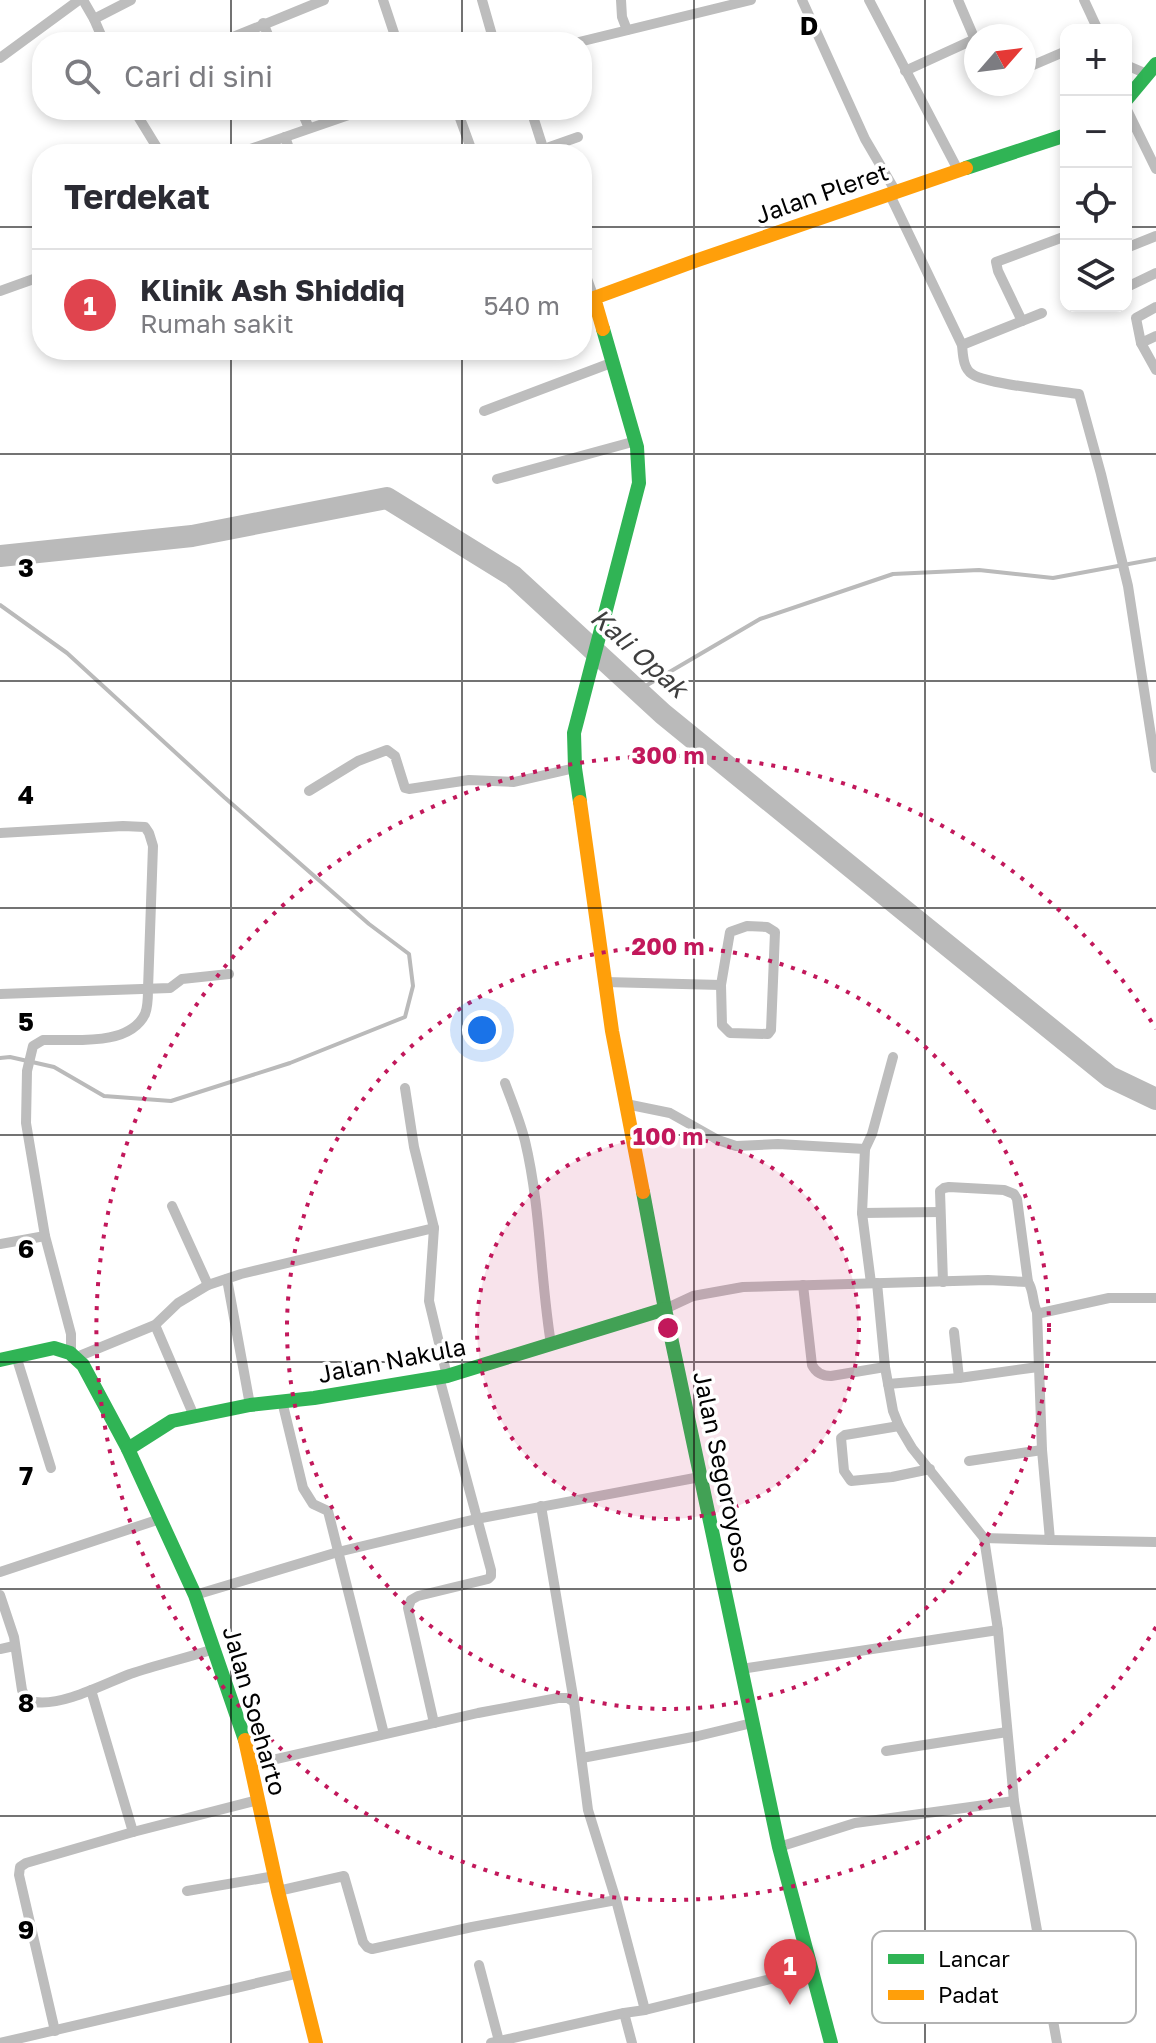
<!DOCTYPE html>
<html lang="id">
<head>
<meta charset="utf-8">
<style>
  :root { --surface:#fff; --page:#f7f7f7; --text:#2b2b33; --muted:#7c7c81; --line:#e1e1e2; --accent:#db2777 }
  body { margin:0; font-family:"Golos Text",sans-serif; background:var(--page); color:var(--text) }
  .controls { position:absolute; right:24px; top:24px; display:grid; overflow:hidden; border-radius:16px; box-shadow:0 4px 12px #0003 }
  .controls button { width:72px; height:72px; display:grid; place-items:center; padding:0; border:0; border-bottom:2px solid var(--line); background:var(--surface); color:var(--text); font:40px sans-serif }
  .compass { position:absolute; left:964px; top:24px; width:72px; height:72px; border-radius:50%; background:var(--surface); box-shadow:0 4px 12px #0003; rotate:62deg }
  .you { position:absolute; left:482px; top:1030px; width:28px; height:28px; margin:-20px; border:6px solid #fff; border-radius:50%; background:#1a73e8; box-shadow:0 0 0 12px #1a73e833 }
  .badge { display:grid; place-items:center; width:52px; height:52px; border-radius:50%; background:var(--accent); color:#fff; font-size:26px; font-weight:700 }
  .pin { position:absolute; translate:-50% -66px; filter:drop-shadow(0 2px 4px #0008) }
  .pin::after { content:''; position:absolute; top:42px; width:28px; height:24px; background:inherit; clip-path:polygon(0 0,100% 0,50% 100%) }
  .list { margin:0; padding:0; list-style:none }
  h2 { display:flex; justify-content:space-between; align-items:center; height:104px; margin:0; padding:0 32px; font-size:34px }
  h2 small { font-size:26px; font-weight:400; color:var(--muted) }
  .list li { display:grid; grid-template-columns:52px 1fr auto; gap:24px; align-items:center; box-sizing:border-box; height:112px; padding:0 32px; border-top:2px solid var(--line) }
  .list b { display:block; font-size:30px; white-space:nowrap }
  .list p { margin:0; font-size:26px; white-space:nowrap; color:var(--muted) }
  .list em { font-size:26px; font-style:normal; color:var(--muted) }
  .icon { flex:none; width:44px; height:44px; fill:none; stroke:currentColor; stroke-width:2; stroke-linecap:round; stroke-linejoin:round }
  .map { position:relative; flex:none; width:1156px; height:2043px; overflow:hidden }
  .search { position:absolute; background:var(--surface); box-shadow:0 4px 12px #0003; left:32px; top:32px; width:560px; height:88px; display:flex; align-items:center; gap:20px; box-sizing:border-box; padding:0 28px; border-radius:32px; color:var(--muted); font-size:30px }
  .panel { position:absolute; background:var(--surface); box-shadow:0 4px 12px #0003; left:32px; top:144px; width:560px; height:216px; border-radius:32px }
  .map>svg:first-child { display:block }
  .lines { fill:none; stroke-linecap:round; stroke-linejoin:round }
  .stream { stroke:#bababa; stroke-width:4 }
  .river { stroke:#bababa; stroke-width:22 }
  .street { stroke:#bdbdbd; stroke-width:10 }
  .fast { stroke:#30b455; stroke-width:14 }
  .slow { stroke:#ff9f0a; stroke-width:14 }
  .grid { fill:none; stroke:#000; stroke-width:2; stroke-opacity:0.55 }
  .ring { fill:none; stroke:#c2185b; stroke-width:4; stroke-dasharray:4 8 }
  .labels { text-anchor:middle; stroke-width:7; stroke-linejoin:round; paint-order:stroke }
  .street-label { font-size:24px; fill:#000; stroke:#fff }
  .water-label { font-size:26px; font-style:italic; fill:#3e3e3e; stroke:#fff }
  .key { fill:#fff; stroke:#b2b2b2; stroke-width:2 }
  .key-label { font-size:22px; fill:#000 }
  .grid-label { font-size:26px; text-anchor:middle; font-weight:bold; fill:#000; stroke:#fff; stroke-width:7; stroke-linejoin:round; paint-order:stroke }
  .centre { fill:#c2185b; stroke:#fff; stroke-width:4 }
  .ring-label { font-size:24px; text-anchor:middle; font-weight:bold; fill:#c2185b; stroke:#fff; stroke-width:7; stroke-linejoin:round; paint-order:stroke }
</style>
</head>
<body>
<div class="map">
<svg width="1156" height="2043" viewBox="0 0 1156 2043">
  <rect width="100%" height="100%" fill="#fff"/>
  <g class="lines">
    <g class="stream">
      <polyline points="0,605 67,653 224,797 369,924 409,954 413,986 405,1017 290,1063 171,1101 104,1096 54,1067 10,1057 0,1058"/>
      <polyline points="637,691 760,619 893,574 979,570 1053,578 1156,559"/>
    </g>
    <polyline class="river" points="0,556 192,536 387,498 513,576 663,714 905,911 1110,1077 1156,1099"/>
    <g class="street">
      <polyline points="83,0 94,19 104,42"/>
      <polyline points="383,0 397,42"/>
      <polyline points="482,0 494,42"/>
      <polyline points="621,0 622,17 627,30"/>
      <polyline points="802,0 865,139 896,192"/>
      <polyline points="869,0 958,170"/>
      <polyline points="958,0 976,42"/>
      <polyline points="1084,0 1098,30"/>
      <polyline points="94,19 131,0"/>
      <polyline points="263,23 271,42"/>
      <polyline points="221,42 324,0"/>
      <polyline points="579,42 751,0"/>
      <polyline points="0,58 79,0"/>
      <polyline points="1126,65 1147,74"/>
      <polyline points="1024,69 1066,51"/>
      <polyline points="905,71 975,39"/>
      <polyline points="1126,108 1156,169"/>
      <polyline points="134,110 161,154"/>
      <polyline points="301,110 309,128"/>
      <polyline points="457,110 473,154"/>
      <polyline points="531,110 545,154"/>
      <polyline points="285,137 291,154"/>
      <polyline points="544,149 578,137"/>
      <polyline points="236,154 363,110"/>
      <path d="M890 195 962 345C963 355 963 368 972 374 985 384 1059 391 1079 394L1101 474 1128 586 1156 768"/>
      <polyline points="1126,248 1156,236"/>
      <polyline points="582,265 594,298"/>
      <polyline points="1127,287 1156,273"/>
      <polyline points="0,291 42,276"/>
      <polyline points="1156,307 1136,318 1141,343 1156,370"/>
      <polyline points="1022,321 998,271 996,262 1066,236"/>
      <polyline points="1141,343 1156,336"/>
      <polyline points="962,345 1042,313"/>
      <polyline points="484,411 611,363"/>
      <polyline points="497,479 636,441"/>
      <polyline points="309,791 358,761 387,750 395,756 405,788 409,789 469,780 514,782 575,768"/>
      <path d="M0 833 123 826 145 827 149 833 153 846 148 989C148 997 148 1007 145 1014 129 1047 73 1039 43 1040L33 1046 27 1071 26 1123 45 1236 71 1334V1352"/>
      <polygon points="747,926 767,927 775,932 771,1030 768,1034 730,1033 722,1025 721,985 730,932"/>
      <polyline points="605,982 721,985"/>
      <polyline points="0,994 170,988 182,979 229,974"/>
      <path d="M505 1083C512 1102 520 1121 525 1141 541 1208 540 1277 551 1344"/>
      <polyline points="405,1088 414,1147 434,1228 429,1301 447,1376"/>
      <polyline points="626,1104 670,1113 718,1140 736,1146 778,1144 865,1149"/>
      <polyline points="172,1206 208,1285"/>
      <polyline points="862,1213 940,1212"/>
      <polyline points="0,1244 45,1236"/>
      <polyline points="227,1279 250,1405"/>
      <polyline points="943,1282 940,1191 944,1188 949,1187 1004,1190 1014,1194 1017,1199 1028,1282"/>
      <polyline points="871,1283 862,1213 865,1149 872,1134 893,1057"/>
      <polyline points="877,1283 885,1367 893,1411 899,1426 912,1448 984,1538 998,1630 1014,1801 1057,2043"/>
      <path d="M803 1285 812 1365C816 1373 822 1376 831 1376L885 1367"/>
      <path d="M665 1309 693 1296 743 1287 988 1280 1028 1282C1034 1290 1032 1302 1037 1312L1041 1313 1109 1298H1156"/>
      <polyline points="155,1325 194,1416"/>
      <polyline points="954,1332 959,1378"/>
      <polyline points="16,1356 51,1468"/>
      <polyline points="77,1357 155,1325 178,1303 208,1285 241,1274 434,1228"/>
      <polyline points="888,1384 959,1378 1038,1367"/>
      <polyline points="282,1401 303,1488 313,1504 328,1511 384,1734"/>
      <polyline points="899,1426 845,1435 841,1438 844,1471 851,1481 892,1477 930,1469"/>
      <polyline points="969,1461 1042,1450"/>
      <polyline points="541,1506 574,1702 588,1810 616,1900 645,2010"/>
      <polyline points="984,1538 1050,1540 1042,1450 1037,1312"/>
      <polyline points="1050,1540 1156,1542"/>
      <polyline points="0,1572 160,1519"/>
      <path d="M0 1595 14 1637 22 1690C25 1697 27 1701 35 1702 63 1706 104 1684 130 1674 157 1665 186 1658 214 1649"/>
      <polyline points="195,1595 338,1552 476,1519 700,1477"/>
      <polyline points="0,1649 14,1646"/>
      <polyline points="741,1669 998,1630"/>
      <polyline points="91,1690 133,1832"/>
      <polyline points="434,1723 408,1608 411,1600 418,1596 488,1579 491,1576 491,1570 439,1377"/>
      <polyline points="886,1751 1007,1732"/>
      <polyline points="582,1758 698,1736 752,1723"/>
      <polyline points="250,1765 478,1713 558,1698 568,1698 574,1702"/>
      <polyline points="779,1847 855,1823 1014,1801"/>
      <polyline points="187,1891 275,1876"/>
      <polyline points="278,1891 344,1876 363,1942 367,1947 372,1949 472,1927 616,1900"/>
      <polyline points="479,1965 499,2041"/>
      <polyline points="624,2013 632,2043"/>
      <polyline points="55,2031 19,1875 20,1867 26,1863 133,1832 258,1800"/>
      <polyline points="0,2043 300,1973"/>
      <polyline points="491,2043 624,2013 645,2010 811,1969"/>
    </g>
    <g class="fast">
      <polyline points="1126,100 1156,64"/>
      <polyline points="966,168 1066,135"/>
      <polyline points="580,802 575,768 574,733 639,483 637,447 603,329"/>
      <polyline points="643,1192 665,1309 779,1847 831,2043"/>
      <polyline points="0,1360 54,1348 70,1353 83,1365 128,1449 195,1595 245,1740"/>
      <polyline points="128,1449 172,1421 250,1405 314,1398 447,1376 665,1309"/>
    </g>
    <g class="slow">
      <polyline points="603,329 594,298 695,261 966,168"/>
      <polyline points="580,802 612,1031 643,1192"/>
      <polyline points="245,1740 278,1891 316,2043"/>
    </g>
  </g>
  <path class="grid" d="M231 0V42M462 0V42M694 0V2043M925 0V2043M231 110V154M462 110V154M0 227H42M582 227H1066M1126 227H1156M231 350V2043M462 350V2043M0 454H1156M0 681H1156M0 908H1156M0 1135H1156M0 1362H1156M0 1589H1156M0 1816H1156"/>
  <circle cx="668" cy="1328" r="191" fill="#c2185b" fill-opacity=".12"/>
  <g class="ring">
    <circle cx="668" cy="1328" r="191"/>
    <circle cx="668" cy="1328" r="381"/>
    <path d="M1156 1627A572 572 0 1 1 1156 1029"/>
  </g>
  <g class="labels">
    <g class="street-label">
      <text transform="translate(822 194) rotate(-19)" y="8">Jalan Pleret</text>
      <text transform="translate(392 1361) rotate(-11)" y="8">Jalan Nakula</text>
      <text transform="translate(722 1472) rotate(78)" y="8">Jalan Segoroyoso</text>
      <text transform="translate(254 1711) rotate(74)" y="8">Jalan Soeharto</text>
    </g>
    <g class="water-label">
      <text transform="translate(639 653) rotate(42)" y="9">Kali Opak</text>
    </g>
  </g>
  <rect x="872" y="1931" width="264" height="92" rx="12" class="key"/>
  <rect x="888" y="1954" width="36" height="10" fill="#30b455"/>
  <rect x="888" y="1990" width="36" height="10" fill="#ff9f0a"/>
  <g class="key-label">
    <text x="938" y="1967">Lancar</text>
    <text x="938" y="2003">Padat</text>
  </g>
  <g class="grid-label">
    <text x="809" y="35">D</text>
    <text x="26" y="577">3</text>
    <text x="26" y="804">4</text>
    <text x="26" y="1031">5</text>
    <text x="26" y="1258">6</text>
    <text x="26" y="1485">7</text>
    <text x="26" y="1712">8</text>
    <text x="26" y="1939">9</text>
  </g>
  <circle cx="668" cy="1328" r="12" class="centre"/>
  <g class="ring-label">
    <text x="668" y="764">300 m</text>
    <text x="668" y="955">200 m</text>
    <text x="668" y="1145">100 m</text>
  </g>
</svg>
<div class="controls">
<button>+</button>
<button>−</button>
<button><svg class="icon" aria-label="locate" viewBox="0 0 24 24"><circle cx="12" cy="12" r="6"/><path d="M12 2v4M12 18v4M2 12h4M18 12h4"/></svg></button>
<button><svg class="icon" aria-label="layers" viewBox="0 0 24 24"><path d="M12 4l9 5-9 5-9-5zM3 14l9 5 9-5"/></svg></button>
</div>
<svg class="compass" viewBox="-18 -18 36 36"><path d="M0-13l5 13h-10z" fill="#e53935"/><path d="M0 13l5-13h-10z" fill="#7c7c81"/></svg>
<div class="you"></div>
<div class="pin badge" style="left:790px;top:2005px;background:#e0444e">1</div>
<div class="search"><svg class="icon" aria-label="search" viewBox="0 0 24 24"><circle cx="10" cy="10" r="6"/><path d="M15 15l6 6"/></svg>Cari di sini</div>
<section class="panel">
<h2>Terdekat<small></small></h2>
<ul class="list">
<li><span class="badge" style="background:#e0444e">1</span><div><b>Klinik Ash Shiddiq</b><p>Rumah sakit</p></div><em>540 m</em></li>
</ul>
</section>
</div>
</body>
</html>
